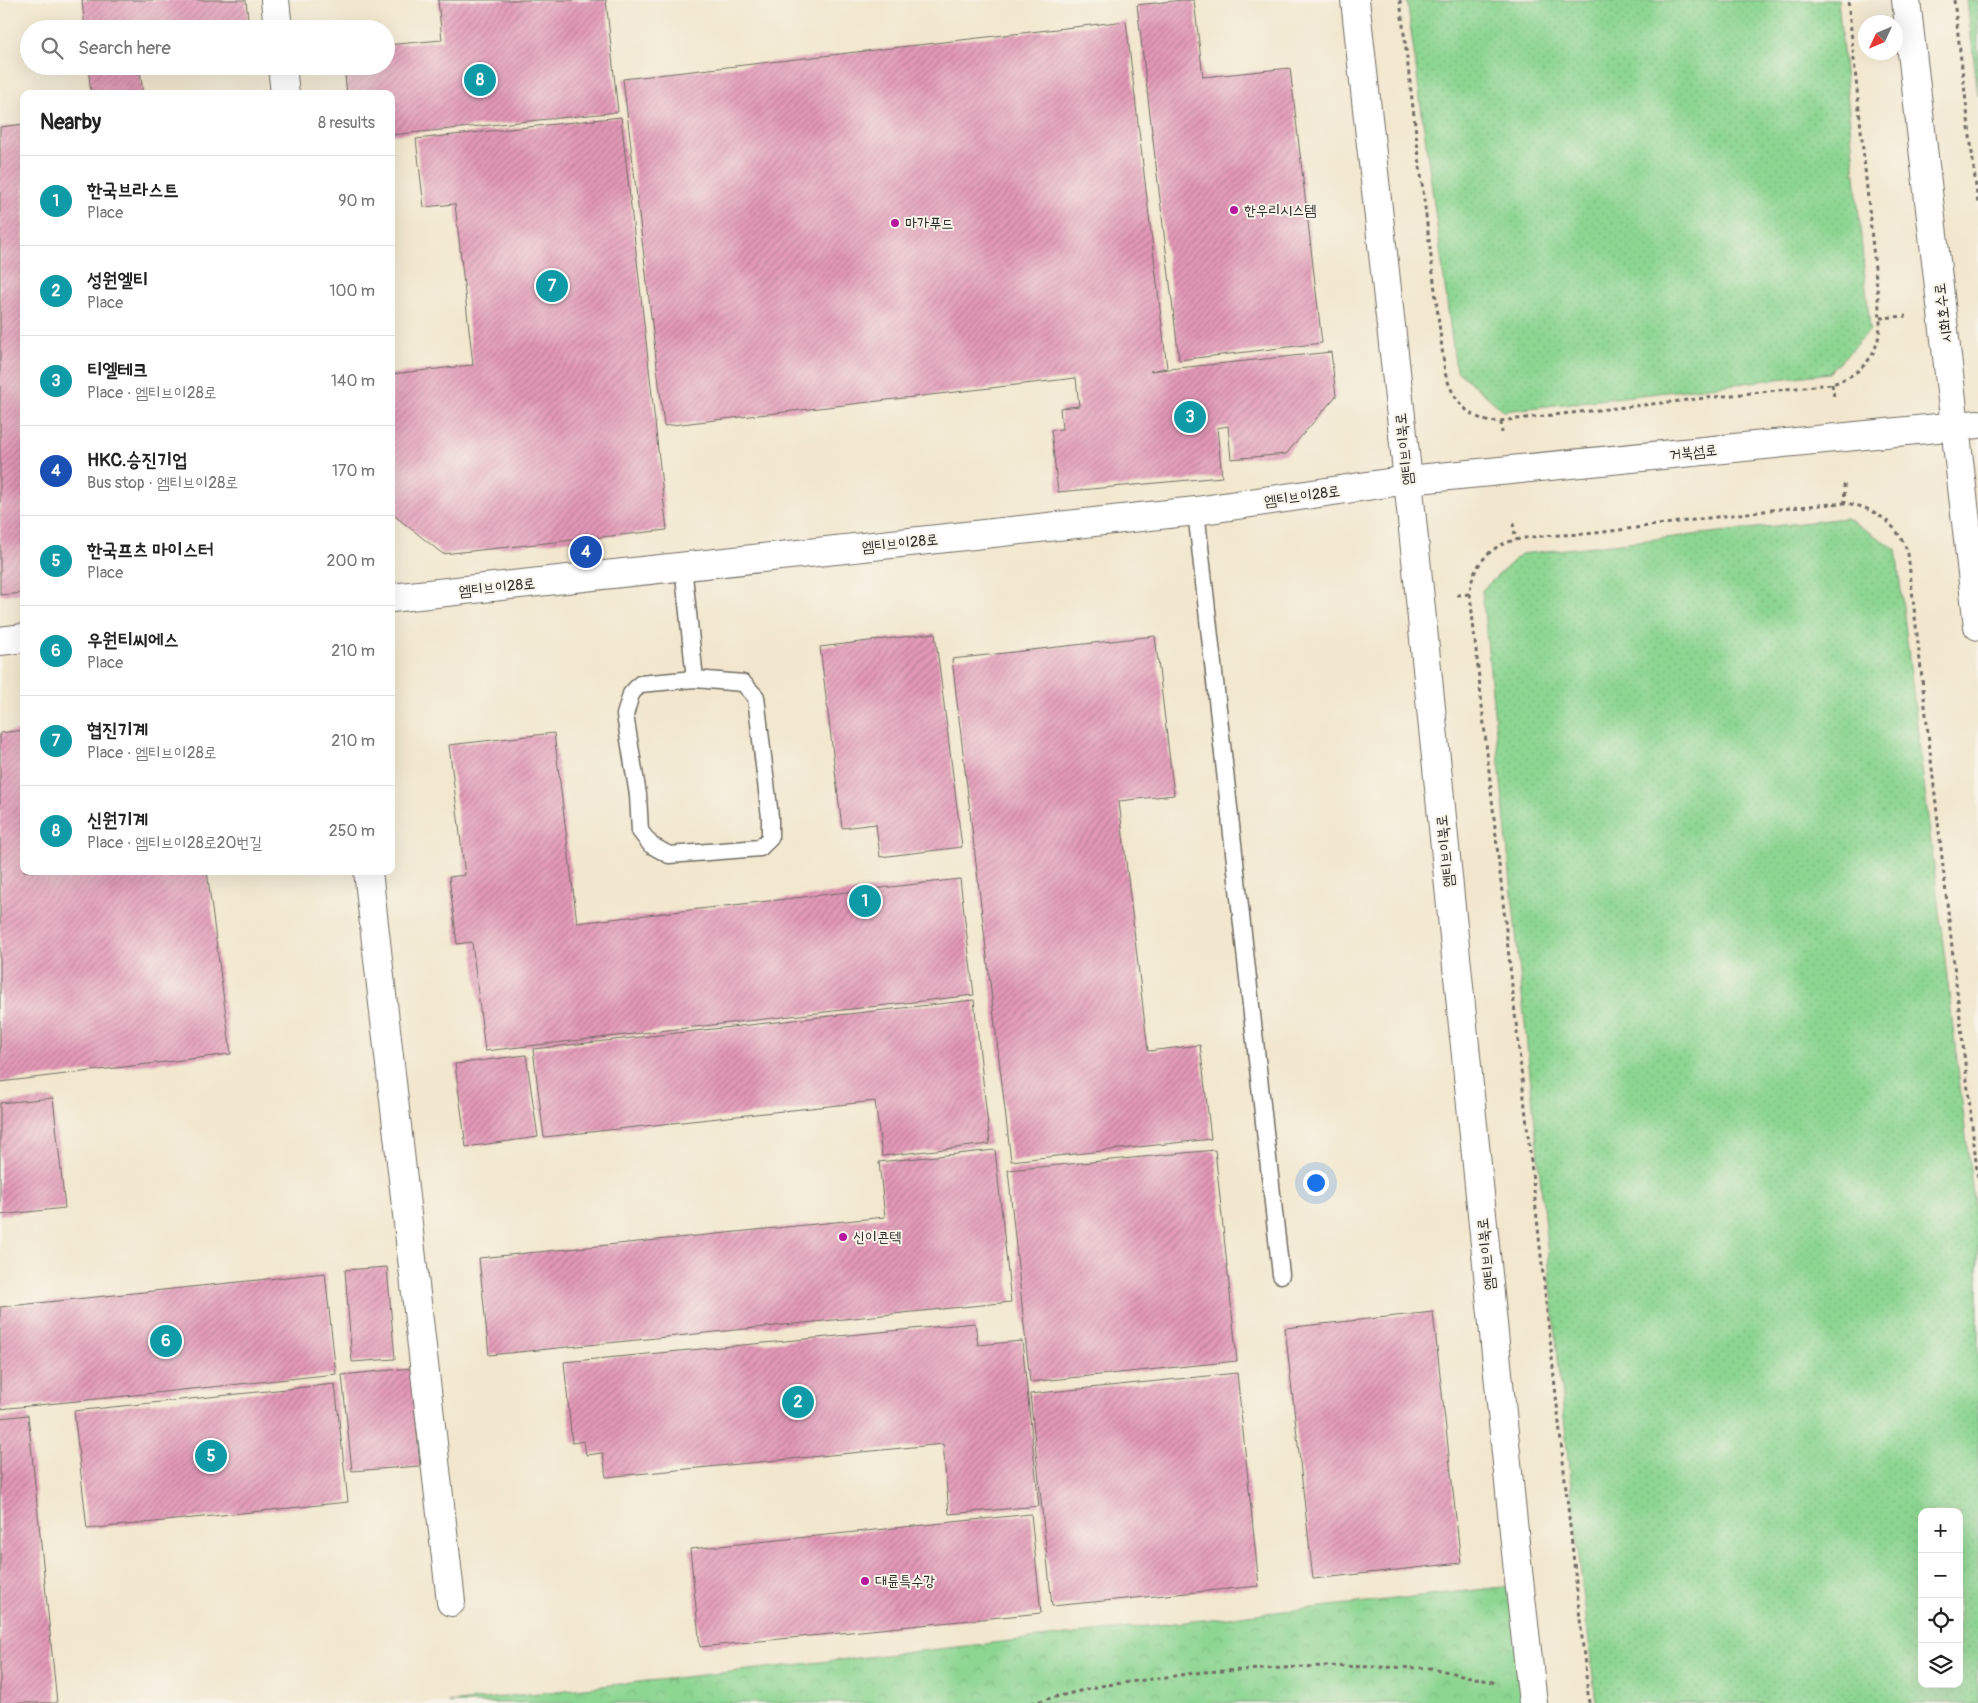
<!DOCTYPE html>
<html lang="en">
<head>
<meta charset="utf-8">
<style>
  :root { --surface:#fff; --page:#f6f6f6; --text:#222; --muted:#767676; --line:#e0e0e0; --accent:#b5179e }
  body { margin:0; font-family:Pangolin,"Poor Story",sans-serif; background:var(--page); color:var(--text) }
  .controls { position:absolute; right:15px; bottom:15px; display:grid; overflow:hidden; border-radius:10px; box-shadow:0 5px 20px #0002 }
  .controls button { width:45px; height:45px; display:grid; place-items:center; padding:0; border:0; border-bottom:1px solid var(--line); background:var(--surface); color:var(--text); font:25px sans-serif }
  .compass { position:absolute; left:1858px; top:15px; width:45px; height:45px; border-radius:50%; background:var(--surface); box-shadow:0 5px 20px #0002; rotate:226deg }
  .you { position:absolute; left:1315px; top:1182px; width:18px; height:18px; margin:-12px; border:4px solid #fff; border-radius:50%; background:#1a73e8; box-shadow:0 0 0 8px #1a73e833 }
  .badge { display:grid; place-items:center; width:32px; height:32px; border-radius:50%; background:var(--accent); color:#fff; font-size:16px; font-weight:700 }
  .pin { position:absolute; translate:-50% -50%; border:2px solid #fff; box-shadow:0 1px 5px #0006 }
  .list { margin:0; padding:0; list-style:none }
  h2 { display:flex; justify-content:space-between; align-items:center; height:65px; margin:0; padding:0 20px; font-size:21px }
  h2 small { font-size:16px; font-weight:400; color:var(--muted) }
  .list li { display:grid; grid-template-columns:32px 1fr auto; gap:15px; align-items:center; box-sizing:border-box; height:90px; padding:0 20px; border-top:1px solid var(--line) }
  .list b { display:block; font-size:19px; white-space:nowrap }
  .list p { margin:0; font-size:16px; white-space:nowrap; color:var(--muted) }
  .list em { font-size:16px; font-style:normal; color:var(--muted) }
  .icon { flex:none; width:28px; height:28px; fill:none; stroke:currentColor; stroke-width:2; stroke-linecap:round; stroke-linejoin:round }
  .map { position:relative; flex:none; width:1978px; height:1703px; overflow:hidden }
  .search { position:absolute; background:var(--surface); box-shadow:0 5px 20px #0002; left:20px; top:20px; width:375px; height:55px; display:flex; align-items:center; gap:12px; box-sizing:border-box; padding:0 18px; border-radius:28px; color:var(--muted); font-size:19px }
  .panel { position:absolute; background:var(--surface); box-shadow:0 5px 20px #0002; left:20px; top:90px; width:375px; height:785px; border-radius:10px }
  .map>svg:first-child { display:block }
  .grass { fill:url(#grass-dots); stroke:#5c805e; fill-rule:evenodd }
  .park { fill:url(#park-crowns); stroke:#5c805e }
  .building { fill:url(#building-hatch) }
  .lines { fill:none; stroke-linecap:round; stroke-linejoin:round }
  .service-casing { stroke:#716d64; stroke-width:19 }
  .minor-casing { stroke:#716d64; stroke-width:30 }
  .tertiary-casing { stroke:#716d64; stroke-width:30 }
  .path { stroke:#716d64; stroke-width:3; stroke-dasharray:4 4; stroke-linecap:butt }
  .service { stroke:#fff; stroke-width:16 }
  .minor { stroke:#fff; stroke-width:28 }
  .tertiary { stroke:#fff; stroke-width:28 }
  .poi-dot { fill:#b5179e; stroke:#f7f3e8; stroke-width:2 }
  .labels { text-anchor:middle; stroke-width:4; stroke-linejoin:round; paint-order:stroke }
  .poi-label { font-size:15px; fill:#2b2b2b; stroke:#f7f3e8; text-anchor:start }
  .street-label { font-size:15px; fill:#2b2b2b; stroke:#f7f3e8 }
</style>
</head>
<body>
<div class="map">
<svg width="1978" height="1703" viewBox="0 0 1978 1703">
  <defs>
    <pattern id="grass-dots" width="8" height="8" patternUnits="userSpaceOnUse" patternTransform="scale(1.25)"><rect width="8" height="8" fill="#8dd692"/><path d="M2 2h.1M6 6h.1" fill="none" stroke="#7ab87e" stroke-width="1.8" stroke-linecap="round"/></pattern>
    <pattern id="park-crowns" width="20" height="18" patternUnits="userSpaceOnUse" patternTransform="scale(1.25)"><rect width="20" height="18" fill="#8dd692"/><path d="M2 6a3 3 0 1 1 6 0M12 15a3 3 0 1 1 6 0" fill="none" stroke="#7ab87e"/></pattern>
    <pattern id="building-hatch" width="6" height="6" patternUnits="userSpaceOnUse" patternTransform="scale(1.25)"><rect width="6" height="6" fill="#e398b7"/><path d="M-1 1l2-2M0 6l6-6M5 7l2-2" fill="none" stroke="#b87c95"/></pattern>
  </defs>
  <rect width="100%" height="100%" fill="#f7f3e8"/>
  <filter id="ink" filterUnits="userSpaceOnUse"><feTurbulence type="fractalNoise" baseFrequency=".02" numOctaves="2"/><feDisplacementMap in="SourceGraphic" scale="10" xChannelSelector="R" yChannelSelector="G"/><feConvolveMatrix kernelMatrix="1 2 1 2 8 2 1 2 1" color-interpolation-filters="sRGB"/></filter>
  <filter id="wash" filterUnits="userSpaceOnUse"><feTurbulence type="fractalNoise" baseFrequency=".0096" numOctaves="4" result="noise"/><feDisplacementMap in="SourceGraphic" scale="20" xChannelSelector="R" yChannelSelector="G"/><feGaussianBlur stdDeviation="1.12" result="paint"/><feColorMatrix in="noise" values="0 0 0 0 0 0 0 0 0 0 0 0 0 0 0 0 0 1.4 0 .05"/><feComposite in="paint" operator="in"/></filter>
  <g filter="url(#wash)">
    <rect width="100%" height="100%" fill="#f2e7ce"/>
    <g class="grass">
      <polygon points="1407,0 1838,0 1870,330 1829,373 1504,411 1456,370"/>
      <polygon points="1967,0 1978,0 1978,96"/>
      <path d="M1846 518 1896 549 1978 1237V1703H1596L1570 1479 1482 590 1521 554ZM1922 1512H1959V1684H1922Z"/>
    </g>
    <polygon class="park" points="1521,1585 1534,1703 448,1703"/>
    <g id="blocks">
      <g class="building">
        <polygon points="82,0 246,0 249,29 85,29"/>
        <polygon points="438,0 606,0 618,112 391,135 391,94 347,94 344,66 386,66 386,45 442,40"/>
        <polygon points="1182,0 1194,0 1203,77 1290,68 1322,343 1179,360 1137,5"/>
        <polygon points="1126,21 1167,368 1150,371 1331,352 1336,396 1286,454 1231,459 1228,426 1217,428 1222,477 1058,492 1051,430 1062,429 1060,408 1079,406 1076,378 664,426 623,79"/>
        <polygon points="88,66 163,66 163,68 140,70 143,94 91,94"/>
        <polygon points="621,117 667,530 443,554 391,513 391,374 473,365 455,204 424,207 416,139"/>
        <polygon points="24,124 24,593 0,595 0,127"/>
        <polygon points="935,633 962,847 880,857 876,824 842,828 820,647"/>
        <polygon points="1155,636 1174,795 1119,801 1148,1051 1200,1045 1211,1139 1011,1161 952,659"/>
        <polygon points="24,730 24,871 207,871 231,1054 0,1082 0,733"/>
        <polygon points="554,733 577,923 960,879 974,995 485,1051 472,942 457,944 449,877 465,875 449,745"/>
        <polygon points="974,1000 990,1144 882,1156 875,1101 544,1137 533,1049"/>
        <polygon points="526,1055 538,1137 466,1147 455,1064"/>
        <polygon points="53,1098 65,1208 0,1215 0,1103"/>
        <polygon points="995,1150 1011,1302 489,1355 479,1258 885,1217 879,1162"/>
        <polygon points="1215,1150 1237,1361 1030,1382 1008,1170"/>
        <polygon points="387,1267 395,1359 352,1362 345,1270"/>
        <polygon points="325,1273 336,1374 0,1409 0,1307"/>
        <polygon points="1433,1312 1461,1563 1313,1579 1285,1328"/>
        <polygon points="975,1323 978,1345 1022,1341 1039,1506 949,1514 943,1444 606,1477 603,1453 586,1455 584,1441 572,1443 564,1362"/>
        <polygon points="411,1368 420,1466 352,1471 342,1375"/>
        <polygon points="1237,1373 1259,1586 1052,1606 1030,1394"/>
        <polygon points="335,1384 348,1502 87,1529 74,1411"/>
        <polygon points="28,1415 57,1703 0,1703 0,1418"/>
        <polygon points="1031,1514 1041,1613 700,1647 690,1549"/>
      </g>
    </g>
  </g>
  <g filter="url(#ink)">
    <use href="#blocks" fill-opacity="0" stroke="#716d64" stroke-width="1"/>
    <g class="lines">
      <g class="service-casing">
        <g id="service">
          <polyline points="1196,511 1281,1275"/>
          <polyline points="683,566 695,679 640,684 631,694 625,715 638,795 640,831 651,845 669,855 760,848 770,838 770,817 756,697 743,683 695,679"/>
        </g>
      </g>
      <g class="minor-casing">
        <g id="minor">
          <polyline points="275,0 278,29"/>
          <polyline points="282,66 285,94"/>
          <polyline points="368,871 451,1602"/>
        </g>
      </g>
      <g class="tertiary-casing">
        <g id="tertiary">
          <polyline points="1355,0 1408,480 1517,1562 1533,1703"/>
          <polyline points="1906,0 1978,626"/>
          <polyline points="391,598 1196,511 1408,480 1978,424"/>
          <polyline points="0,641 24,638"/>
        </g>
      </g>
      <g class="path">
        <path d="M1400 0 1445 373C1453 398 1463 414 1490 422L1832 384C1865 373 1881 352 1880 318L1848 0"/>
        <polyline points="1954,0 1978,204"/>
        <polyline points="1880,318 1906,316"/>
        <polyline points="1832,384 1834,397"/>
        <polyline points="1501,422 1502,433"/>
        <polyline points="1844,484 1845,503"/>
        <polyline points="1513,523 1516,540"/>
        <polyline points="1457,595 1470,594"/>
        <polyline points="1031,1703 1100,1686 1203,1672 1323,1666 1431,1668 1497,1683"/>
        <path d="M1589 1703 1470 594C1470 574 1483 554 1501 545 1526 533 1568 536 1595 533 1678 523 1762 509 1845 503 1875 507 1899 525 1908 554L1978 1179"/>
      </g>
      <use href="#service" class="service"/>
      <use href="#minor" class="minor"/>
      <use href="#tertiary" class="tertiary"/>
    </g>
  </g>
  <g class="poi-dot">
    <circle cx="1234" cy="210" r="5"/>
    <circle cx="895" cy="223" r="5"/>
    <circle cx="843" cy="1237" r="5"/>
    <circle cx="865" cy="1581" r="5"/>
  </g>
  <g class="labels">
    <g class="poi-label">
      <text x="1244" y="215">한우리시스템</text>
      <text x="905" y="228">마가푸드</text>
      <text x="853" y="1242">신이콘텍</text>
      <text x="875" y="1586">대륜특수강</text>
    </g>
    <g class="street-label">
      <text transform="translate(1943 313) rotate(-97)" y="5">시화호수로</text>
      <text transform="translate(1404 449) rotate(-96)" y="5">엠티브이북로</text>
      <text transform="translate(1693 452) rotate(-6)" y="5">거북섬로</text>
      <text transform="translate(1302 496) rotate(-8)" y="5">엠티브이28로</text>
      <text transform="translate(900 543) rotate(-6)" y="5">엠티브이28로</text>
      <text transform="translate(497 587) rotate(-6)" y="5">엠티브이28로</text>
      <text transform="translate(1445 851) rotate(-96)" y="5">엠티브이북로</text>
      <text transform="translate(1486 1254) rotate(-96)" y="5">엠티브이북로</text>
    </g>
  </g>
</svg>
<div class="controls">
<button>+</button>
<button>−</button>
<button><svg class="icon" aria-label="locate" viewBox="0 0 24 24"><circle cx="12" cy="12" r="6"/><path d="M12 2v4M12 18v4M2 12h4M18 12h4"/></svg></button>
<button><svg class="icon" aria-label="layers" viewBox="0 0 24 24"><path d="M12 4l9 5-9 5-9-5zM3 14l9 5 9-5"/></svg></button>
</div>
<svg class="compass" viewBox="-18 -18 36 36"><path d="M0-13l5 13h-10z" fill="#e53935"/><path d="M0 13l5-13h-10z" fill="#767676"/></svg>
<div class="you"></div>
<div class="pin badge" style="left:865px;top:901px;background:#0f9aa8">1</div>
<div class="pin badge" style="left:798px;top:1402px;background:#0f9aa8">2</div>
<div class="pin badge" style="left:1190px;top:417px;background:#0f9aa8">3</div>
<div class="pin badge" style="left:586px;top:552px;background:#1a4fb4">4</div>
<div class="pin badge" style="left:211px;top:1456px;background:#0f9aa8">5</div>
<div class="pin badge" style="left:166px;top:1341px;background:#0f9aa8">6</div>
<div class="pin badge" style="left:552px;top:286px;background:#0f9aa8">7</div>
<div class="pin badge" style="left:480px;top:80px;background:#0f9aa8">8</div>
<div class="search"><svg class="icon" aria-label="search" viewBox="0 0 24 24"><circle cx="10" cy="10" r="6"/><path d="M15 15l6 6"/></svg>Search here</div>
<section class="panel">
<h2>Nearby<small>8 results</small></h2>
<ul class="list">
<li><span class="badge" style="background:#0f9aa8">1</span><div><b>한국브라스트</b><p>Place</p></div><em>90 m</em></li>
<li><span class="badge" style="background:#0f9aa8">2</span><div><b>성원엘티</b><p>Place</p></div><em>100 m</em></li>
<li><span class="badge" style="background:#0f9aa8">3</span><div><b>티엘테크</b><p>Place · 엠티브이28로</p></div><em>140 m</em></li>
<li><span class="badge" style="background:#1a4fb4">4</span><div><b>HKC.승진기업</b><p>Bus stop · 엠티브이28로</p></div><em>170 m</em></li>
<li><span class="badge" style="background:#0f9aa8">5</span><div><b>한국프츠 마이스터</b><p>Place</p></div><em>200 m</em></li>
<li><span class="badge" style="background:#0f9aa8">6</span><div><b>우원티씨에스</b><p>Place</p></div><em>210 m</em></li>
<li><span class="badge" style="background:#0f9aa8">7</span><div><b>협진기계</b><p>Place · 엠티브이28로</p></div><em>210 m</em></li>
<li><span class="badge" style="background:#0f9aa8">8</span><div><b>신원기계</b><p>Place · 엠티브이28로20번길</p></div><em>250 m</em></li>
</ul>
</section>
</div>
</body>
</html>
